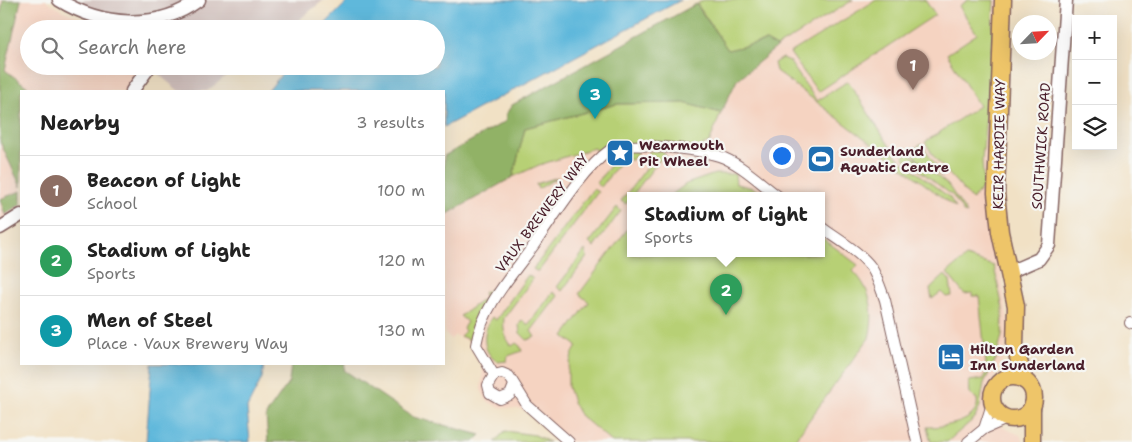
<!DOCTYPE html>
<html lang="en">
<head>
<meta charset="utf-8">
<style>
  :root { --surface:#fff; --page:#f6f6f6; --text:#222; --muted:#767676; --line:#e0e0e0; --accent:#ea580c }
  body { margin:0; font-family:"Shantell Sans",sans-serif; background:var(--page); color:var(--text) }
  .controls { position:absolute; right:15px; top:15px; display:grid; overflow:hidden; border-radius:0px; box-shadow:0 5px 20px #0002 }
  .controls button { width:45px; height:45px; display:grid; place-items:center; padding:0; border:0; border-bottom:1px solid var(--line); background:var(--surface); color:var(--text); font:25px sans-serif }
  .compass { position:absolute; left:1012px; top:15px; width:45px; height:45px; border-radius:50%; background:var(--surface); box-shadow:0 5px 20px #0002; rotate:65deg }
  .you { position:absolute; left:781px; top:155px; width:18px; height:18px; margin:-12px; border:4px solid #fff; border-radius:50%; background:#1a73e8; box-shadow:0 0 0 8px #1a73e833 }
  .badge { display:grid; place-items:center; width:32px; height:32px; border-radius:50%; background:var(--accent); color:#fff; font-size:16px; font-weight:700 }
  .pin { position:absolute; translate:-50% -41px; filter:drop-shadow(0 1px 2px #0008) }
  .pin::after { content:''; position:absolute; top:26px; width:18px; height:15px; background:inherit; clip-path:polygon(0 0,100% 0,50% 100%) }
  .popup { position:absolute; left:627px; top:192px; width:198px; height:65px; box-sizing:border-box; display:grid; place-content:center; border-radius:0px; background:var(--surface); filter:drop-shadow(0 1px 4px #0005); font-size:16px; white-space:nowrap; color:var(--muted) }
  .popup b { font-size:19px; color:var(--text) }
  .popup::after { content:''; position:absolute; left:50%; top:100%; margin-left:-10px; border:10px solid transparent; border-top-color:var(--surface) }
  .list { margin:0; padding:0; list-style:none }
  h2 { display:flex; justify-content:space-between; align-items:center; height:65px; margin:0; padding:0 20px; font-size:21px }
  h2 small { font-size:16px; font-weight:400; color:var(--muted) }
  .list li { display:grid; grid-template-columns:32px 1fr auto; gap:15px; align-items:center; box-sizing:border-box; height:70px; padding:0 20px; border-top:1px solid var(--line) }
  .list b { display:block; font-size:19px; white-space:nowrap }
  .list p { margin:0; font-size:16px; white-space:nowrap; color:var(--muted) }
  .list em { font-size:16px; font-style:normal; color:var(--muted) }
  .icon { flex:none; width:28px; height:28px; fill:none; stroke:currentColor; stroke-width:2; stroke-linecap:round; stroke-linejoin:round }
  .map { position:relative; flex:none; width:1132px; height:442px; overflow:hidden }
  .search { position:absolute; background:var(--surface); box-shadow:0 5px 20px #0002; left:20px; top:20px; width:425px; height:55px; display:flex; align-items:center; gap:12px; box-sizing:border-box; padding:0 18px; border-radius:28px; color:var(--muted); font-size:19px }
  .panel { position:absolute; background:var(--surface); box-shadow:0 5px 20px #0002; left:20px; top:90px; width:425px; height:275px; border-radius:0px }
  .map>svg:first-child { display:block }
  .built { fill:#f5d3c1; fill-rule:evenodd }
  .industrial { fill:#d1c0bc }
  .green { fill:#b7d075; stroke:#807850 }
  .forest { fill:#91b266; stroke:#6e6848 }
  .water { fill:#5eb8db; stroke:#546c83 }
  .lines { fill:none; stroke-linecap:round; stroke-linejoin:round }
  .minor-casing { stroke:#846361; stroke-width:12 }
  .tertiary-casing { stroke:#846361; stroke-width:15 }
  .primary-casing { stroke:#846361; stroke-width:19 }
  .minor { stroke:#fff; stroke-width:10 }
  .tertiary { stroke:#fff; stroke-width:12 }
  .primary { stroke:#eec569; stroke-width:16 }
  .labels { text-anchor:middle; stroke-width:4.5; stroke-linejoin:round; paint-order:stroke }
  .street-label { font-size:14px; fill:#4a1f2b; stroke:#f6f6f2 }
  .poi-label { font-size:14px; font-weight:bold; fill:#4a1f2b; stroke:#f6f6f2; text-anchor:start }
</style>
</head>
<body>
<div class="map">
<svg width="1132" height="442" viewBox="0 0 1132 442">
  <rect width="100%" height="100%" fill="#f6f6f2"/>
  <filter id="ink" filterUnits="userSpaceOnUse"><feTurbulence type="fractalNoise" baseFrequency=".02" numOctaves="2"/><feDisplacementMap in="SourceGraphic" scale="10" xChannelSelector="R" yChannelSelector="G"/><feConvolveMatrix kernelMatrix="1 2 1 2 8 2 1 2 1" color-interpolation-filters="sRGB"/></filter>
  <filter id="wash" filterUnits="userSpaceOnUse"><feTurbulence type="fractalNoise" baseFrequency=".0096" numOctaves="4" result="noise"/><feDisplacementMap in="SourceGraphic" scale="20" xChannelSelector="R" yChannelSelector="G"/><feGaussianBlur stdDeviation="1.12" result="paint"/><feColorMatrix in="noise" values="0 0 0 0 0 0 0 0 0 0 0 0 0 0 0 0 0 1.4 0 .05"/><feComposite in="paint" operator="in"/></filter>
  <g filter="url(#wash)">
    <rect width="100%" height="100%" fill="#f1e1c5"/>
    <g class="built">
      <polygon points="0,0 46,0 61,10 92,23 136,29 29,29 29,66 144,66 125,91 21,91 21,208 0,222"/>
      <path d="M853 0H1000L997 64 986 168 1008 321 1005 353 988 392 987 409 1004 428 1020 435 1024 442H565L528 411 520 409 498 407 487 401 481 390 483 368 473 344 455 335 451 339 444 333V216L513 177 539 165 595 148 612 144 708 143 737 80 777 47ZM631 196H821V254H631Z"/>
    </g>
    <g class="industrial">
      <polygon points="66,0 324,0 287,29 102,29"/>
      <polygon points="148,66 239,66 207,91 179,91"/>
    </g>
    <g class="green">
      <polygon points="703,0 853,0 777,47 766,41 728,50 697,4"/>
      <polygon points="876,0 925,0 935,15 818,92 790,53"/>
      <polygon points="968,0 994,0 991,62 982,160 984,186 972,200 935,158 925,142 979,106 947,54 977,34 959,6"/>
      <polygon points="782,58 789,61 817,101 848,81 896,156 950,198 956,208 776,71 774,63"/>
      <polygon points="684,103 721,113 709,143 696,148 612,144 597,153 594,148 539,165 513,177 525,128 617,104"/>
      <polygon points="922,144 943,177 917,159 912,150"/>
      <polygon points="636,149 638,153 631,161 625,156 601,187 596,183 611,165 604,159 611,153"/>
      <polygon points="650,151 663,151 668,160 666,164 660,159 626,204 621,201 651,162 645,157"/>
      <polygon points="909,153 948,185 967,214 964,213 953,196 906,160 903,156"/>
      <polygon points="715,174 735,174 736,184 753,188 767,196 670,196 686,184"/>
      <polygon points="558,177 538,189 536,184"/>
      <polygon points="593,189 598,192 538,272 533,269"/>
      <polygon points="617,207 621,211 594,247 589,243"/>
      <path d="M629 227 631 228V254H821V237L858 265 853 271C872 290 875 313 869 338L793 442H612L580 415 573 402 568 387V370L572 355 577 346 564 336 589 302 579 294Z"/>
      <polygon points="585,250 587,257 562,291 557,287"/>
      <path d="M966 257 994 266 1003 309 1002 336 996 359 984 383 980 406 975 418 947 442H931L927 427C943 427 981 423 977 399L970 394 969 381 984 379V375L987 374 979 296H973V293L964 294 947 273Z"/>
      <path d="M528 275 533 279 504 318C503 329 504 337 512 346L516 343 520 346 522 351 508 356 507 361 498 362C481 353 482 331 492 317L496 320Z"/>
      <polygon points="945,275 950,281 952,296 946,297 941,292 932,299 930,289"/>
      <path d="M490 289 494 291C494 300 479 316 475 326L476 327 474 342 460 336 465 331 463 328 467 322 460 316 485 298 483 293Z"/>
      <polygon points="553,292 558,296 531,331 535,337 527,340 520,333 519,325 522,320 528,325"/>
      <polygon points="505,431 535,435 549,442 495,442"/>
    </g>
    <g class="forest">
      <polygon points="3,0 21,0 5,70 33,91 21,91 21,187 0,142 0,20"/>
      <polygon points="696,4 728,50 766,41 777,47 737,80 721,113 684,103 617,104 525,128 513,177 444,216 444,156 506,121 506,114 512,105"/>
      <polygon points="21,191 21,204 5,215 0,199"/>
      <polygon points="291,364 345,364 344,370 413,417 481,435 474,442 268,442 266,415 289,382"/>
    </g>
    <g class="water">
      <polygon points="349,0 681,0 444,127 444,91 268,91 288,66 436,66 436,29 320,29"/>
      <polygon points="152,364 264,364 262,378 247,408 250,442 146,442"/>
    </g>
  </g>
  <g filter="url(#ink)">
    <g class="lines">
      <g class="minor-casing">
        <g id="minor">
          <path d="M821 227C837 239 859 251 871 267 877 276 881 289 885 300L917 442"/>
          <polyline points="1130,323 1132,324"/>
          <path d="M494 375 476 345C482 307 512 275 534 245 554 217 583 169 610 150 624 140 701 150 719 156 740 163 760 183 778 196"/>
          <polyline points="514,385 510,395 500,399 490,393 488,385 494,375 502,373 509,376 527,405 569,442"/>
          <polyline points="984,429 992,404"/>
          <polyline points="968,442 984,429 1007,419"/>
        </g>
      </g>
      <g class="tertiary-casing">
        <g id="tertiary">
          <path d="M59 0C101 26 157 31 199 0"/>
          <polyline points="132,91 150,66"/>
          <polyline points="0,228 21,215"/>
          <polyline points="1009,272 1039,259 1049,245 1066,0"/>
        </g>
      </g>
      <g class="primary-casing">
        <g id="primary">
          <polyline points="1003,0 996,193 1000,232 1016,306 1015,346 1024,380"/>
          <circle cx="1013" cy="398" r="21"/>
          <polyline points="1032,407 1032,442"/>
        </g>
      </g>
      <use href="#minor" class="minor"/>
      <use href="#tertiary" class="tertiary"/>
      <use href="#primary" class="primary"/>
    </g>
  </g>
  <defs>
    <g id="sight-square" transform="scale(1.4375)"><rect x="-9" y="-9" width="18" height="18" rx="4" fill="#1f6fb2" stroke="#f6f6f2"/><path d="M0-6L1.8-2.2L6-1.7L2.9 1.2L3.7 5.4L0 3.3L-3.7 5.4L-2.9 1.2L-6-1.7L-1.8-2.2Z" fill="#fff"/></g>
    <g id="stadium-square" transform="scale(1.4375)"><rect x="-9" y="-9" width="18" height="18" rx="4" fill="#1f6fb2" stroke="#f6f6f2"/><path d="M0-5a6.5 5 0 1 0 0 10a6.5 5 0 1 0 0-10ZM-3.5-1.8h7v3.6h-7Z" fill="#fff"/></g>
    <g id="hotel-square" transform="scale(1.4375)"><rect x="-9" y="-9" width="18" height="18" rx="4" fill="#1f6fb2" stroke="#f6f6f2"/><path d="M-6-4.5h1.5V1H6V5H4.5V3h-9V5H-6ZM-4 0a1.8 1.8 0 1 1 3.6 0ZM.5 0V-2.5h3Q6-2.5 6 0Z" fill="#fff"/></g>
  </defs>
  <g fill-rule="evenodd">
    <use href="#sight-square" x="620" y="153"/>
    <use href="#stadium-square" x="821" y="159"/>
    <use href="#hotel-square" x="951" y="357"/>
  </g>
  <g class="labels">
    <g class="street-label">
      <text transform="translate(999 144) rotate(-89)" y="5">KEIR HARDIE WAY</text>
      <text transform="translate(1041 146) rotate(-86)" y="5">SOUTHWICK ROAD</text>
      <text transform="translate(542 213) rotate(-53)" y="5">VAUX BREWERY WAY</text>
    </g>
    <g class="poi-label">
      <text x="639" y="150">Wearmouth<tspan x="639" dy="16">Pit Wheel</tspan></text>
      <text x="840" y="156">Sunderland<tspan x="840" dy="16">Aquatic Centre</tspan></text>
      <text x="970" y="354">Hilton Garden<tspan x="970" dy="16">Inn Sunderland</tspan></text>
    </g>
  </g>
</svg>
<div class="controls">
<button>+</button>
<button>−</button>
<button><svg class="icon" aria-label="layers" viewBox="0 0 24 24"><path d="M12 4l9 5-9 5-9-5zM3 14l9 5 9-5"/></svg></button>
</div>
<svg class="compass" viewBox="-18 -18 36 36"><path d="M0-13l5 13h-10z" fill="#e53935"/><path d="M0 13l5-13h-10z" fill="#767676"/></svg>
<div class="you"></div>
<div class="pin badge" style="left:913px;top:90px;background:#8d6e63">1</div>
<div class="pin badge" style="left:726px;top:315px;background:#2e9e5b">2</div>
<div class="popup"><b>Stadium of Light</b>Sports</div>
<div class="pin badge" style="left:595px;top:119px;background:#0f9aa8">3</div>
<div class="search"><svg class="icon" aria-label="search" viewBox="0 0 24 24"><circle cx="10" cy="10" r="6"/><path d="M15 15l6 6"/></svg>Search here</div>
<section class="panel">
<h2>Nearby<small>3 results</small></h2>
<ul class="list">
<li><span class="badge" style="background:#8d6e63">1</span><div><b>Beacon of Light</b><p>School</p></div><em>100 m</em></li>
<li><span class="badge" style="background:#2e9e5b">2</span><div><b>Stadium of Light</b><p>Sports</p></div><em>120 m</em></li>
<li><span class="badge" style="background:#0f9aa8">3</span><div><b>Men of Steel</b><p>Place · Vaux Brewery Way</p></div><em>130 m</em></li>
</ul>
</section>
</div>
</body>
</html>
